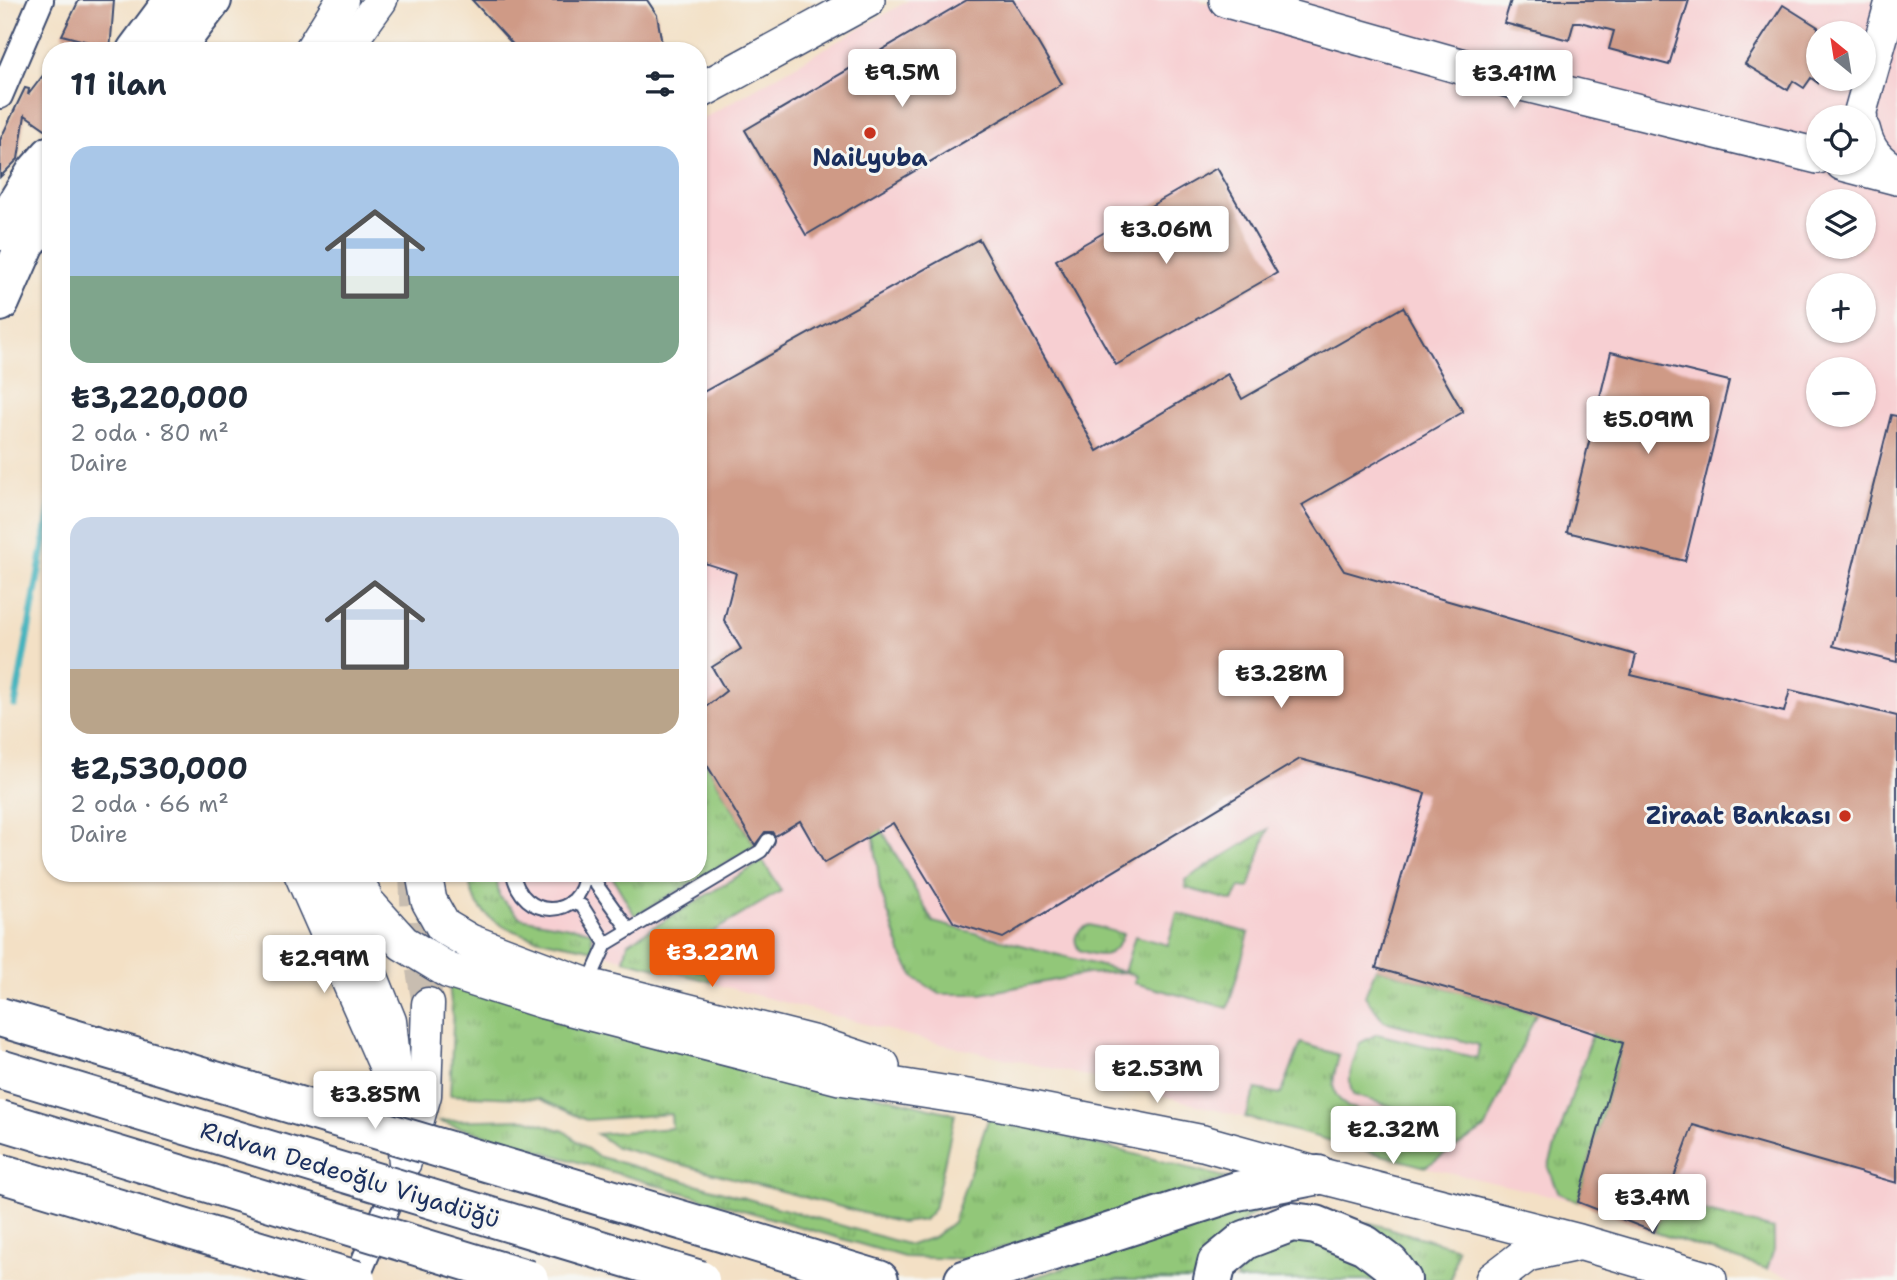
<!DOCTYPE html>
<html lang="tr">
<meta charset="utf-8">
<style>
:root{--surface:#fff;--page:#f6f6f7;--text:#1f2937;--muted:#747a83;--accent:#ea580c}
body{margin:0;font-family:"Shantell Sans",sans-serif;background:var(--page);color:var(--text);height:100vh;display:flex;flex-direction:column;font-size:26px;white-space:nowrap}
*{box-sizing:border-box;margin:0}
p{font-size:23px;color:var(--muted)}
.icon{flex:none;width:38px;height:38px;fill:none;stroke:currentColor;stroke-width:2;stroke-linecap:round;stroke-linejoin:round}
.map{position:relative;flex:1;overflow:hidden}
.panel{position:absolute;left:42px;top:42px;width:665px;height:840px;display:flex;flex-direction:column;background:var(--surface);border-radius:28px;box-shadow:0 2px 5px #0004}
.panel>*{flex:none}
.needle{width:46px;rotate:330deg}
.tools{position:absolute;left:1806px;top:21px;display:grid;gap:14px}
.tools a{display:grid;place-items:center;width:70px;height:70px;border-radius:50%;background:var(--surface);box-shadow:0 2px 5px #0004;font-size:35px}
.price{position:absolute;translate:-50% -60px;padding:0 16px;border-radius:7px;background:#fff;color:#222;font-size:23px;line-height:46px;filter:drop-shadow(0 2px 4px #0008)}
.price::after{content:'';position:absolute;left:50%;top:42px;width:21px;height:16px;margin-left:-10px;background:inherit;clip-path:polygon(0 0,100% 0,50% 100%)}
.price.current{background:var(--accent);color:#fff}
ul{padding:0;list-style:none}
li{display:grid;align-content:center;gap:14px;height:371px;padding:0 28px}
li span{display:grid;place-items:center;height:217px;border-radius:21px;color:#555}
li>.icon{margin-inline-start:auto}
span .icon{width:126px;height:126px;fill:#fffc;stroke-width:1}
li b{font-size:30px}
h2{display:flex;justify-content:space-between;align-items:center;height:84px;padding:0 28px;font-size:30px}
.map>svg:first-child{display:block}
.built{fill:#f7cfd2;fill-rule:evenodd}
.grass{fill:url(#grass-tufts);stroke:#567b6c;stroke-width:2}
.lines{fill:none;stroke-linecap:round;stroke-linejoin:round}
.stream{stroke:#44b3bd;stroke-width:7}
.building{fill:#cf9a86}
.tertiary-tunnel{stroke:#c8bdb0;stroke-width:32;stroke-dasharray:32 16;stroke-linecap:butt}
.service-casing{stroke:#3b4a6d;stroke-width:16}
.minor-casing{stroke:#3b4a6d;stroke-width:28}
.tertiary-casing{stroke:#3b4a6d;stroke-width:35}
.secondary-casing{stroke:#3b4a6d;stroke-width:38}
.primary-casing{stroke:#3b4a6d;stroke-width:42}
.trunk-casing{stroke:#3b4a6d;stroke-width:42}
.service{stroke:#fff;stroke-width:12}
.minor{stroke:#fff;stroke-width:24}
.tertiary{stroke:#fff;stroke-width:32}
.secondary{stroke:#fff;stroke-width:35}
.primary{stroke:#fff;stroke-width:38}
.trunk{stroke:#fff;stroke-width:38}
.trunk-bridge-casing{stroke:#3b4a6d;stroke-width:42;stroke-linecap:butt}
.trunk-bridge{stroke:#fff;stroke-width:38}
.poi-dot{fill:#c8321e;stroke:#f6f6f2;stroke-width:2.5}
.labels{text-anchor:middle;dominant-baseline:central;stroke-width:6;stroke-linejoin:round;paint-order:stroke}
.poi-label{font-size:24px;font-weight:bold;fill:#1b2f5e;stroke:#f6f6f2}
.street-label{font-size:24px;fill:#1b2f5e;stroke:#f6f6f2}
</style>
<div class="map">
<svg width="1897" height="1280" viewBox="0 0 1897 1280">
<defs>
<pattern id="grass-tufts" width="24" height="20" patternUnits="userSpaceOnUse" patternTransform="scale(1.75)"><rect width="24" height="20" fill="#92c779"/><path d="M3 7l-1-3M5 7V3M7 7l1-3M15 17l-1-3M17 17v-4M19 17l1-3" fill="none" stroke="#76a266"/></pattern>
</defs>
<rect width="100%" height="100%" fill="#f6f6f2"/>
<filter id="ink" filterUnits="userSpaceOnUse"><feTurbulence type="fractalNoise" baseFrequency=".0143" numOctaves="2"/><feDisplacementMap in="SourceGraphic" scale="14" xChannelSelector="R" yChannelSelector="G"/><feConvolveMatrix kernelMatrix="1 2 1 2 8 2 1 2 1" color-interpolation-filters="sRGB"/></filter>
<filter id="wash" filterUnits="userSpaceOnUse"><feTurbulence type="fractalNoise" baseFrequency=".00686" numOctaves="4" result="noise"/><feDisplacementMap in="SourceGraphic" scale="28" xChannelSelector="R" yChannelSelector="G"/><feGaussianBlur stdDeviation="1.57" result="paint"/><feColorMatrix in="noise" values="0 0 0 0 0 0 0 0 0 0 0 0 0 0 0 0 0 1.4 0 .05"/><feComposite in="paint" operator="in"/></filter>
<g filter="url(#wash)">
<rect width="100%" height="100%" fill="#f3e0c5"/>
<path class="built" d="M 909,0 L 1198,0 L 1221,6 L 1224,0 L 1897,0 L 1897,1280 L 1799,1280 L 1654,1232 L 1578,1202 L 1425,1167 L 1113,1082 L 937,1043 L 624,960 L 593,950 L 505,929 L 486,916 L 474,900 L 469,873 L 698,873 L 698,128 L 704,118 ZM 1818,33 L 1864,33 L 1864,79 L 1818,79 ZM 1818,117 L 1864,117 L 1864,163 L 1818,163 ZM 1818,201 L 1864,201 L 1864,247 L 1818,247 ZM 1818,285 L 1864,285 L 1864,331 L 1818,331 ZM 1818,369 L 1864,369 L 1864,415 L 1818,415 Z"/>
<g class="grass">
<polygon points="698,750 755,846 635,916 610,873 698,873"/>
<polygon points="881,828 933,922 1124,972 1135,936 1168,945 1177,913 1249,933 1228,1008 1134,983 1136,976 1125,972 1087,974 981,994 940,994 915,978 903,958 880,889 873,829"/>
<polygon points="1268,829 1249,888 1240,887 1233,901 1186,888 1185,880"/>
<polygon points="763,861 781,891 691,945 713,982 624,960 628,943"/>
<path d="M 469,873 L 496,873 L 499,896 L 521,918 L 591,931 L 593,950 C 547,939 469,936 469,873 Z"/>
<path d="M 1090,925 L 1123,934 C 1114,959 1102,958 1079,950 C 1071,937 1077,930 1090,925 Z"/>
<path d="M 1376,968 L 1536,1014 L 1486,1128 L 1425,1167 L 1245,1117 L 1256,1089 L 1281,1094 L 1301,1043 L 1339,1055 C 1334,1077 1326,1092 1348,1107 L 1446,1137 L 1450,1124 L 1353,1095 C 1345,1077 1354,1061 1360,1043 L 1377,1034 L 1477,1058 L 1479,1045 L 1384,1021 L 1365,996 Z"/>
<polygon points="449,983 764,1068 955,1114 934,1209 924,1220 901,1223 616,1147 597,1134 672,1128 671,1114 586,1120 540,1099 450,1095 453,1024"/>
<polygon points="1593,1032 1623,1043 1578,1202 1559,1193 1548,1168"/>
<polygon points="989,1117 1228,1178 966,1259 904,1257 437,1121 526,1119 564,1131 597,1156 910,1245 934,1237 953,1222"/>
<polygon points="1665,1201 1774,1229 1774,1250 1767,1269 1654,1232"/>
<path d="M 1266,1206 C 1236,1226 1206,1244 1194,1280 L 1025,1280 Z"/>
<polygon points="1367,1222 1457,1248 1451,1280 1425,1280 1397,1246"/>
<polygon points="1304,1241 1348,1254 1379,1280 1236,1280 1239,1273 1269,1248"/>
</g>
<g class="lines">
<polyline class="stream" points="15,705 51,504"/>
</g>
<g id="blocks">
<g class="building">
<polygon points="79,0 114,0 110,51 86,47 88,42 62,35"/>
<polygon points="472,0 647,0 657,15 662,44 657,51 519,51"/>
<polygon points="967,0 1013,0 1062,84 806,235 745,130"/>
<polygon points="1511,0 1689,0 1669,65 1609,49 1614,31 1580,22 1574,22 1569,40 1504,23"/>
<polygon points="1783,5 1818,27 1818,83 1811,78 1804,88 1793,81 1788,90 1745,64"/>
<polygon points="51,65 51,133 25,115 18,159 0,177 0,140 25,88 29,89 28,95"/>
<polygon points="1217,168 1277,273 1116,365 1056,260"/>
<polygon points="979,239 1097,451 1228,374 1242,399 1403,307 1463,412 1302,505 1344,571 1636,655 1631,675 1784,712 1790,690 1897,716 1897,1183 1693,1125 1654,1232 1578,1202 1623,1043 1536,1014 1376,968 1425,793 1300,759 1003,938 954,923 893,823 824,863 800,821 775,836 772,832 765,832 755,845 698,750 698,713 726,691 712,667 741,649 724,620 736,573 698,561 698,395"/>
<polygon points="1611,352 1729,381 1685,561 1567,532"/>
<polygon points="1891,415 1897,416 1897,662 1833,646"/>
</g>
</g>
</g>
<g filter="url(#ink)">
<use href="#blocks" fill-opacity="0" stroke="#3b4a6d" stroke-width="2"/>
<g class="lines">
<polyline class="tertiary-tunnel" points="415,873 418,947 428,1004"/>
<defs>
<g id="service">
<path d="M 513,873 C 521,921 582,921 585,873"/>
<polyline points="588,873 629,930"/>
<polyline points="571,902 582,906 606,944"/>
<polyline points="588,984 606,944 761,851 768,840"/>
</g>
<g id="minor">
<polyline points="0,96 41,0"/>
<polyline points="356,1280 400,1176"/>
</g>
<g id="tertiary">
<polyline points="310,51 342,0"/>
<polyline points="344,51 381,0"/>
<polyline points="1861,117 1860,113 1892,0"/>
<path d="M 1864,130 C 1869,151 1879,161 1897,172"/>
<polyline points="300,873 387,1070"/>
<polyline points="330,873 390,1021 405,1162"/>
<polyline points="410,1147 425,1095 428,1004"/>
</g>
<g id="secondary">
<polyline points="1227,0 1506,79 1818,156"/>
<polyline points="698,92 867,0"/>
<polyline points="1843,163 1897,177"/>
<polyline points="354,873 366,902 403,943 449,971 544,1001 840,1077 981,1099 1203,1143 1318,1175 1579,1242 1709,1280"/>
<polyline points="427,873 425,880 429,901 443,926 470,942 587,986 816,1044 882,1066"/>
<polyline points="1493,1280 1527,1254 1573,1244"/>
</g>
<g id="primary">
<polyline points="136,51 174,0"/>
<polyline points="173,51 212,0"/>
<polyline points="0,231 36,172 51,155"/>
<polyline points="0,302 26,243 51,211"/>
</g>
<g id="trunk">
<polyline points="728,1234 879,1280"/>
<polyline points="964,1280 1237,1191 1318,1175"/>
<polyline points="1213,1280 1217,1263 1245,1240 1292,1222 1316,1225 1365,1245 1390,1264 1402,1280"/>
</g>
</defs>
<use href="#service" class="service-casing"/>
<use href="#minor" class="minor-casing"/>
<use href="#tertiary" class="tertiary-casing"/>
<use href="#secondary" class="secondary-casing"/>
<use href="#primary" class="primary-casing"/>
<use href="#trunk" class="trunk-casing"/>
<use href="#service" class="service"/>
<use href="#minor" class="minor"/>
<use href="#tertiary" class="tertiary"/>
<use href="#secondary" class="secondary"/>
<use href="#primary" class="primary"/>
<use href="#trunk" class="trunk"/>
<defs>
<g id="trunk-bridge">
<polyline points="0,1017 728,1234"/>
<polyline points="0,1069 700,1280"/>
<polyline points="0,1120 529,1280"/>
<polyline points="0,1173 356,1280"/>
</g>
</defs>
<use href="#trunk-bridge" class="trunk-bridge-casing"/>
<use href="#trunk-bridge" class="trunk-bridge"/>
</g>
</g>
<g class="poi-dot">
<circle cx="870" cy="133" r="7"/>
<circle cx="1845" cy="816" r="7"/>
</g>
<g class="labels">
<g class="poi-label">
<text x="870" y="158">NaiLyuba</text>
<text x="1831" y="816" text-anchor="end">Ziraat Bankası</text>
</g>
<g class="street-label">
<text transform="translate(350 1175) rotate(17)">Rıdvan Dedeoğlu Viyadüğü</text>
</g>
</g>
</svg>
<div class="tools">
<a><svg class="needle" viewBox="-14 -14 28 28"><path d="M0-13l5 13h-10z" fill="#e53935"/><path d="M0 13l5-13h-10z" fill="#747a83"/></svg></a>
<a><svg class="icon" aria-label="locate" viewBox="0 0 24 24"><circle cx="12" cy="12" r="6"/><path d="M12 2v4M12 18v4M2 12h4M18 12h4"/></svg></a>
<a><svg class="icon" aria-label="layers" viewBox="0 0 24 24"><path d="M12 4l9 5-9 5-9-5zM3 14l9 5 9-5"/></svg></a>
<a>+</a>
<a>−</a>
</div>
<b class="price" style="left:902px;top:109px">₺9.5M</b>
<b class="price" style="left:1514px;top:110px">₺3.41M</b>
<b class="price" style="left:1166px;top:266px">₺3.06M</b>
<b class="price" style="left:1648px;top:456px">₺5.09M</b>
<b class="price" style="left:1281px;top:710px">₺3.28M</b>
<b class="price current" style="left:712px;top:989px">₺3.22M</b>
<b class="price" style="left:324px;top:995px">₺2.99M</b>
<b class="price" style="left:1157px;top:1105px">₺2.53M</b>
<b class="price" style="left:375px;top:1131px">₺3.85M</b>
<b class="price" style="left:1393px;top:1166px">₺2.32M</b>
<b class="price" style="left:1652px;top:1234px">₺3.4M</b>
<section class="panel">
<h2>11 ilan<svg class="icon" aria-label="filters" viewBox="0 0 24 24"><path d="M4 7h16M4 17h16"/><circle cx="9" cy="7" r="2"/><circle cx="15" cy="17" r="2"/></svg></h2>
<ul>
<li><span style="background:linear-gradient(#a9c7e8 60%,#7fa58c 0)"><svg class="icon" aria-label="home" viewBox="0 0 24 24"><path d="M3 11l9-7 9 7M6 9v11h12V9"/></svg></span><div><b>₺3,220,000</b><p>2 oda · 80 m²</p><p>Daire</p></div></li>
<li><span style="background:linear-gradient(#c9d6e8 70%,#b9a48a 0)"><svg class="icon" aria-label="home" viewBox="0 0 24 24"><path d="M3 11l9-7 9 7M6 9v11h12V9"/></svg></span><div><b>₺2,530,000</b><p>2 oda · 66 m²</p><p>Daire</p></div></li>
</ul>
</section>
</div>
